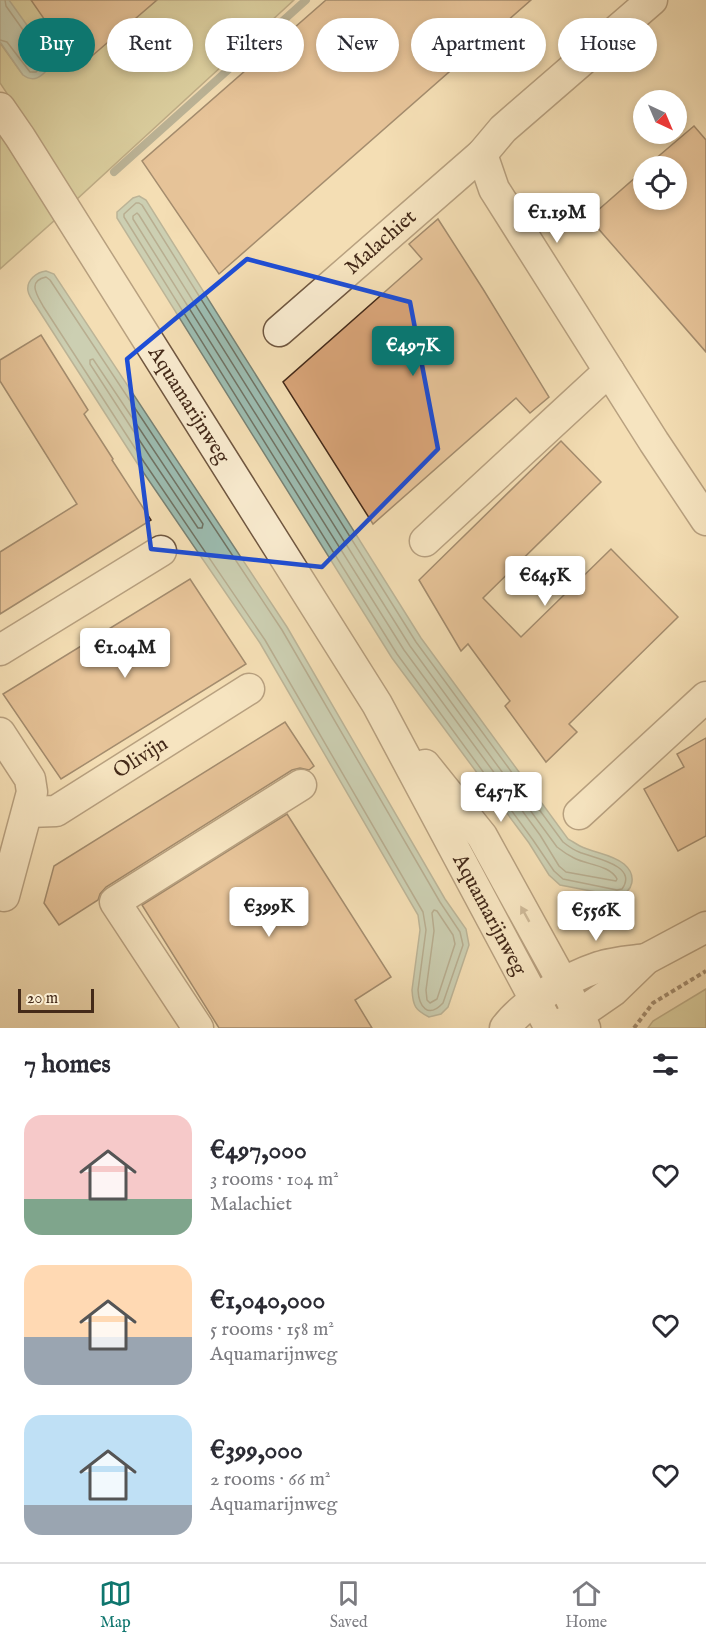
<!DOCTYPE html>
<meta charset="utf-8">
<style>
:root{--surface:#fff;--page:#f7f7f7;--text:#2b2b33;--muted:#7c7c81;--line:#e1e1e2;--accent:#0f766e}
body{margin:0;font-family:"IM FELL English",serif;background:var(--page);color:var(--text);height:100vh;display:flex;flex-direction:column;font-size:22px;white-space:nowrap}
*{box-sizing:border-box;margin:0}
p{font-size:20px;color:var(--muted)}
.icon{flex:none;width:33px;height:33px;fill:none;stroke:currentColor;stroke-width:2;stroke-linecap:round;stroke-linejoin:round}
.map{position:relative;height:1028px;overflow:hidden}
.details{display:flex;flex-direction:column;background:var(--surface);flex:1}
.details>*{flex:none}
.banner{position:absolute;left:18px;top:18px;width:670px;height:54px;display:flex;gap:12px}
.needle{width:39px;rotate:136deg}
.buttons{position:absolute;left:633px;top:90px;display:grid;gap:12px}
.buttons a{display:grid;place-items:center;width:54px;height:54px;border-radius:50%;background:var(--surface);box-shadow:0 3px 9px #0003;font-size:30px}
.scale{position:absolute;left:18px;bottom:15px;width:76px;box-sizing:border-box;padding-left:6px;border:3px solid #442a19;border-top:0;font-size:16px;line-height:21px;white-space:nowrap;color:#442a19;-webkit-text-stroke:4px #f8eace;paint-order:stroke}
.price{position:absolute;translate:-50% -51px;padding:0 14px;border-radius:6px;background:#fff;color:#222;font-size:20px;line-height:39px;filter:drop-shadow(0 2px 3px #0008)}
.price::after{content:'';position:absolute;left:50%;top:36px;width:18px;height:14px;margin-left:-9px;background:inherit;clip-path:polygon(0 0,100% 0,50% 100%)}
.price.on{background:var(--accent);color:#fff}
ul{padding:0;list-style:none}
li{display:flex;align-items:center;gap:18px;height:150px;padding:0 24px}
li span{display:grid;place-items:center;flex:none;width:168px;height:120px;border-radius:18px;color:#555}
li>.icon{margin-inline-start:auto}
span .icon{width:72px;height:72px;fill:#fffc;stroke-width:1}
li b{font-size:26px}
h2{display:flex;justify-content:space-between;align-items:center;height:72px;padding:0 24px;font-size:26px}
.pill{padding:0 21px;border-radius:27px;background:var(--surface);box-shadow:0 3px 9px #0003;font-size:21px;line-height:54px}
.pill.on{background:var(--accent);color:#fff}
.tab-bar{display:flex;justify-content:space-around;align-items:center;height:84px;border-top:2px solid var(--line);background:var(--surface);font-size:16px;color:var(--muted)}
.tab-bar a{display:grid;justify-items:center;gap:3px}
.tab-bar .on{color:var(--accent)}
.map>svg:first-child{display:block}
.green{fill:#c0c08a;stroke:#827552;stroke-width:1.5}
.water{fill:#9cbcb0;stroke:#798274;stroke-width:1.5}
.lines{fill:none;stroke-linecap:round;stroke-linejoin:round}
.shore{stroke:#707364;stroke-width:1.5}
.stream{stroke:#798274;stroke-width:8}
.building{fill:#d8a478;stroke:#442a19;stroke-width:1.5}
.minor-casing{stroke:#705740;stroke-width:33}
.path{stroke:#442a19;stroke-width:4;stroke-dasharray:4.5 3;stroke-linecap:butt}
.minor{stroke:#f8eace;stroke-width:30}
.oneway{fill:#9e8a74}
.marked{fill:none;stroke:#1d4ed8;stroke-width:4.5;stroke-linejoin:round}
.labels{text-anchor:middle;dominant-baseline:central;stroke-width:5;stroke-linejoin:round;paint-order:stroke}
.street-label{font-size:21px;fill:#442a19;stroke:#f8eace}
</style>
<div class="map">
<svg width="706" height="1028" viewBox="0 0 706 1028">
<rect width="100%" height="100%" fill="#f4deb4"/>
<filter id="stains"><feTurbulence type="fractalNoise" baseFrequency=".00333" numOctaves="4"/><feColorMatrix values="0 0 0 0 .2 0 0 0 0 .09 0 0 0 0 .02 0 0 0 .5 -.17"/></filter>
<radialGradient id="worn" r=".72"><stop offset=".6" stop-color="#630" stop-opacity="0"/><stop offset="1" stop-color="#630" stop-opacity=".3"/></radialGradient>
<g class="green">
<polygon points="9,0 294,0 77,199 0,83 0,43 23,75"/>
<polygon points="0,135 56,219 0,269"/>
<polygon points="706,989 706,1028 648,1028 653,1021"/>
</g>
<g class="water">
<path d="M 0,0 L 9,0 L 49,56 L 49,68 C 41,77 34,83 23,75 L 0,42 Z"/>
<path d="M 139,196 L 146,200 L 421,638 L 568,839 C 572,841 576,844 580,846 C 594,853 612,854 624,864 C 637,875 634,893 617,896 L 560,885 L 549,875 L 529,843 L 392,658 L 117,218 L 117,212 L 133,198 Z"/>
<path d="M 46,271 L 54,274 L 287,627 L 445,899 L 466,929 L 469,945 L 448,1007 L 441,1014 L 429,1017 C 415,1010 413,1006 412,990 L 420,930 L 418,915 L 260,643 L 139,466 L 38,309 C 35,304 29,297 28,291 C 26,280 37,272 46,271 Z"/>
</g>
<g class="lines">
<g class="shore">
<polyline points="0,40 7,42 30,72 36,72 42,66 43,58 6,6 5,0"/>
<path d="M 136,203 L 139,203 L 142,205 L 416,642 L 563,842 C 568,846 574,850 579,852 C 593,858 639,865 622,889 L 617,890 L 563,879 L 554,871 L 533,840 L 397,654 L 124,217 L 124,214 Z"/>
<path d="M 137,213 L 139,215 L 410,646 L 557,847 C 562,851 568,855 574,858 C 587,865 610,865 617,879 L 616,881 L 566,872 L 559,866 L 540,835 L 404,650 L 133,219 L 133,216 Z"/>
<path d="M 46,277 L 50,280 L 282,630 L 440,902 L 460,932 L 463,945 L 443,1003 C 428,1019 419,1007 418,990 L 426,930 L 423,912 L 265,640 L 144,462 L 43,306 C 37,295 27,281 46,277 Z"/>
<polygon points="93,359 203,524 202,528 198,528 151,458 90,364 90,360"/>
<polygon points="434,910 437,911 453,935 455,944 437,999 430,1003 427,1000 426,990 434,931 432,913"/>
</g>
<polyline class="stream" points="114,172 306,0"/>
</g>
<g class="building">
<polygon points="31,0 157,0 78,68"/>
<polygon points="326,0 531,0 219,274 142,161"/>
<polygon points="694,126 706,140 706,352 589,218 644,170 644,200 676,200 676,166 647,166"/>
<polygon points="438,219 483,289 549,397 530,413 516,398 373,524 283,382 422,259 409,244"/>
<polygon points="41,335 88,410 84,414 113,459 112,460 151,520 0,614 0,552 77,504 0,381 0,360"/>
<polygon points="561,441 601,482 483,598 521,637 611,549 678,617 569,724 577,732 546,762 505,706 510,701 468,644 461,651 419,580"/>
<polygon points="190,579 246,664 61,779 3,694"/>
<polygon points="285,722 314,766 309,770 300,768 292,770 106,887 100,894 98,900 59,925 44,903 54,866"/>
<polygon points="706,738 706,836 678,851 644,789 684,767 677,754"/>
<polygon points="287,814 391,977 355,1000 372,1028 219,1028 142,905"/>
</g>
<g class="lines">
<defs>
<g id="minor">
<polyline points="652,0 503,129 482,154 494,189 654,442 706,520"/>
<path id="s1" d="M 0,108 L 20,137 L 377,704 L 550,1028"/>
<path id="s2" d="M 279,331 L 482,154"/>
<polyline points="425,541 609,371"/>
<polyline points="0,650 161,551"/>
<polyline points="0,733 30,779 32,792 4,896"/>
<polyline points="425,765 482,836 563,983 585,1028"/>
<path id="s3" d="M 28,812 L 56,811 L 249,689"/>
<polyline points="579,814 706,697"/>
<polyline points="561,1024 578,1015 613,991 646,959 706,927"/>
<polyline points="198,1028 115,902 301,785"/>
<path d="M 505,1028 C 524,1002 569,977 599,967 C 613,962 631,961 646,959"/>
</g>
</defs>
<use href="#minor" class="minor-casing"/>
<polyline class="path" points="634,1028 653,1003 706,971"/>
<use href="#minor" class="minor"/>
</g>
<defs><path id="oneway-solid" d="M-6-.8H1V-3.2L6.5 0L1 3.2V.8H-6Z" transform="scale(1.5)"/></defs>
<use class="oneway" href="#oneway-solid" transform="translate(525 914) rotate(-119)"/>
<path d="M0 0H706V1028H0ZM 247,259 L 410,302 L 438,449 L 322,567 L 151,549 L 127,359 Z" fill="#f4deb4" fill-opacity=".55" fill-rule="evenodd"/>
<path class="marked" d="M 247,259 L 410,302 L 438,449 L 322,567 L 151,549 L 127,359 Z"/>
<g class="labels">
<g class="street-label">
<text stroke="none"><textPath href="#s2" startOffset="135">Malachiet</textPath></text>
<text stroke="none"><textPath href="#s1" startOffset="352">Aquamarijnweg</textPath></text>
<text stroke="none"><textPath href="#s3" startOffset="128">Olivijn</textPath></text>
<text stroke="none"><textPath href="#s1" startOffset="944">Aquamarijnweg</textPath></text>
</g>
</g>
<rect width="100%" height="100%" filter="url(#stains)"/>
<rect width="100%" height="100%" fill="url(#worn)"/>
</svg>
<div class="buttons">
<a><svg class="needle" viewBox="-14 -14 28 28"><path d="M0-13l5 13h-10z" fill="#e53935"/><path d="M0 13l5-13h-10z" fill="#7c7c81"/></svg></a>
<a><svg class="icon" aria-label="locate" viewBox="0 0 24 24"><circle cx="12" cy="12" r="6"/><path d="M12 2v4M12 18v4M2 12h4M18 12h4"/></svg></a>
</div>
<div class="scale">20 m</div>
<b class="price" style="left:557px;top:244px">€1.19M</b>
<b class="price on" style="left:413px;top:377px">€497K</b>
<b class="price" style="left:545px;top:607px">€645K</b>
<b class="price" style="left:125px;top:679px">€1.04M</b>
<b class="price" style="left:501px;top:823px">€457K</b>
<b class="price" style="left:269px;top:938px">€399K</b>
<b class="price" style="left:596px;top:942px">€556K</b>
<div class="banner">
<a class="pill on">Buy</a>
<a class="pill">Rent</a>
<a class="pill">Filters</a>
<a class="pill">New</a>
<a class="pill">Apartment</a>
<a class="pill">House</a>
</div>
</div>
<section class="details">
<h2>7 homes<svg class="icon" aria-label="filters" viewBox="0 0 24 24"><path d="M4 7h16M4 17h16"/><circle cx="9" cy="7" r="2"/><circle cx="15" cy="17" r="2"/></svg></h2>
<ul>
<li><span style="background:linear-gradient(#f6c9c9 70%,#7fa58c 0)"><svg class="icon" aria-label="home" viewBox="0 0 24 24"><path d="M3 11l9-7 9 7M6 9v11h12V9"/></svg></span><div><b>€497,000</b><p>3 rooms · 104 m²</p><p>Malachiet</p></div><svg class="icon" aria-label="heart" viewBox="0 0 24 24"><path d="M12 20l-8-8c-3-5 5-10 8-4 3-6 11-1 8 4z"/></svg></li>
<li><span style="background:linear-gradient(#ffd9b3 60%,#9aa5b1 0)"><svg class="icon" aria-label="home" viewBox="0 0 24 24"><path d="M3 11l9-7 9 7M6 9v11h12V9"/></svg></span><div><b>€1,040,000</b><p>5 rooms · 158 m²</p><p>Aquamarijnweg</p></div><svg class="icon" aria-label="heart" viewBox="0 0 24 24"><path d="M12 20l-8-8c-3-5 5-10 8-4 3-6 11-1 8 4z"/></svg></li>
<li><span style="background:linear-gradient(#bfe0f5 75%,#9aa5b1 0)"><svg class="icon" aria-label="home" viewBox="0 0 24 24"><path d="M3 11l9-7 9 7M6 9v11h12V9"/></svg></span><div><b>€399,000</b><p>2 rooms · 66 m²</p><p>Aquamarijnweg</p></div><svg class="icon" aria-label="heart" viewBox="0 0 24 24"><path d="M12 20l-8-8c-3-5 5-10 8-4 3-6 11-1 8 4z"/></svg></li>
</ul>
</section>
<nav class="tab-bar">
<a class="on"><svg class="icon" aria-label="map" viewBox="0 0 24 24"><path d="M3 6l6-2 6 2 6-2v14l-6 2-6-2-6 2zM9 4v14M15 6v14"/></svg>Map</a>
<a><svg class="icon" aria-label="saved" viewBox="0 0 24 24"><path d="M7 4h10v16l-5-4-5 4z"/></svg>Saved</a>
<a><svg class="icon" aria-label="home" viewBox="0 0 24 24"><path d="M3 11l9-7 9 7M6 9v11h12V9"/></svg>Home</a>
</nav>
